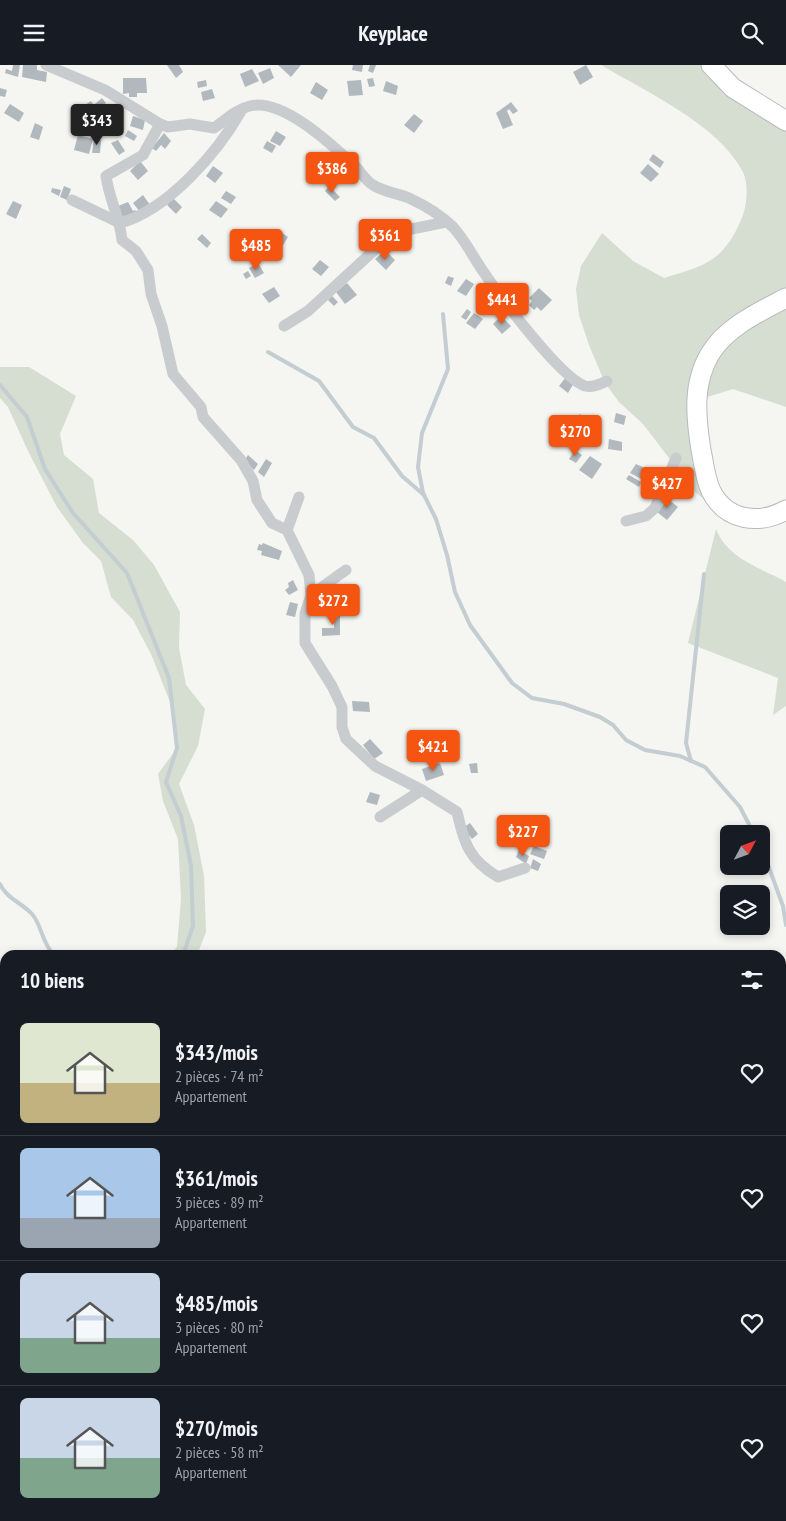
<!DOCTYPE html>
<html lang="fr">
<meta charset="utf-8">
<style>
:root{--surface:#171b24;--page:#20242c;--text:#f1f3f6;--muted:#9ea1a6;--line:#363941;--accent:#f55411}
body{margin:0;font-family:"PT Sans Narrow",sans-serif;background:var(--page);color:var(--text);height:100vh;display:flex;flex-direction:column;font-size:19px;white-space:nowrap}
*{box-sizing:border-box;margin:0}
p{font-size:16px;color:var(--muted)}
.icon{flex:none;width:28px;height:28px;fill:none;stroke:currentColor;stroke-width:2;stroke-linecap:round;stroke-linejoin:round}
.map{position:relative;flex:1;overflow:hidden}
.details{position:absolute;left:0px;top:885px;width:786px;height:571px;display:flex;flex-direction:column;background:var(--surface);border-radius:15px 15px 0 0;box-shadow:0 2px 8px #0003}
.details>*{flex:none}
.needle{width:32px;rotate:49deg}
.fabs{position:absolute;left:720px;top:760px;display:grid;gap:10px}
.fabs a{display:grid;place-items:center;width:50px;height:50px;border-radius:8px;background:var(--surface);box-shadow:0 2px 8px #0003;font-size:25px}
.price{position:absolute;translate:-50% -42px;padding:0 11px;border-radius:5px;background:var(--accent);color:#fff;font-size:16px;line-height:32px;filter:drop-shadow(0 1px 2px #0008)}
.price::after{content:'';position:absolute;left:50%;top:30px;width:15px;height:11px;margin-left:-8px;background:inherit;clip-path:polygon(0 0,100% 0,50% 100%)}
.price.active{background:#222;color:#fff}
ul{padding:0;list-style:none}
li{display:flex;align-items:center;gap:15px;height:125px;padding:0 20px}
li+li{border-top:1px solid var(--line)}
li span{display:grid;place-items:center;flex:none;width:140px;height:100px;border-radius:8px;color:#555}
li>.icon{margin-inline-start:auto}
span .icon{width:60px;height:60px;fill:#fffc;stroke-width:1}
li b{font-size:21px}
h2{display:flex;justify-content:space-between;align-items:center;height:60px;padding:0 20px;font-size:21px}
header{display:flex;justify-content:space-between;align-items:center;height:65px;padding:0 20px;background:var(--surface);font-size:22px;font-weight:700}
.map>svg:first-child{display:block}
.green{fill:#d5ded1}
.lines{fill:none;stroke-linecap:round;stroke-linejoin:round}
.stream{stroke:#c3cdd2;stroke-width:4}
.building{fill:#b1b9be}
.trunk-casing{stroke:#b8bbbe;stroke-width:21}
.minor{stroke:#c9cccf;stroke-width:11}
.trunk{stroke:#fff;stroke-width:19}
</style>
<header><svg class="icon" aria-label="menu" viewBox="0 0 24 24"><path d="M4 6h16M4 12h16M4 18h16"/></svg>Keyplace<svg class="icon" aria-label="search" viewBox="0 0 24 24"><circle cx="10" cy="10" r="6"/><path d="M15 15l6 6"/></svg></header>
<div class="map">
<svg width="786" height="1456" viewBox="0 0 786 1456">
<rect width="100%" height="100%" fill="#f5f5f1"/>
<g class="green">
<path d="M 601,0 L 719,0 L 738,16 L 786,48 L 786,342 L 733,324 L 691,337 L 707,436 L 696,428 L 643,359 L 619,337 L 605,318 L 589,280 L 579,250 L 576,224 L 581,201 L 602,168 L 633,196 L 664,213 C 704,201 723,197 741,155 C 747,142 749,120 743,107 C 718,59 646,27 601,0 Z"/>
<polygon points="0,302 29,302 76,331 60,369 64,390 93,414 99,448 133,475 154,500 180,547 179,583 186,620 205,644 198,681 179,719 194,760 204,811 206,867 197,890 170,890 177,882 181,834 178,774 163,736 158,709 177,683 172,642 151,589 133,555 111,532 101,496 83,478 57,442 28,386 8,342 0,333"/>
<path d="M 716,464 C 728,494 759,502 786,517 L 786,641 L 773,650 L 778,613 L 688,578 Z"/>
<polygon points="0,1025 5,1028 5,1048 0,1044"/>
<polygon points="781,1179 786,1183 786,1210 781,1203"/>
<path d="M 786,1246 L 786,1302 C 777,1289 778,1259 786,1246 Z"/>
<polygon points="328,1451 350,1451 354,1456 332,1456"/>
</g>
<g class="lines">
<g class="stream">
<polyline points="443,249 448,304 422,368 418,402 423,428 436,454 447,490 455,527 470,560 512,618 532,633 564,639 600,652 613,660 626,675 645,685 680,691 705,702 740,742 754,769"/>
<polyline points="268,287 319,316 353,362 374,373 402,411 424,430"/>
<polyline points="0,320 27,352 45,404 73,448 127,508 169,613 177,683 166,717 181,751 191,801 193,861 183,890"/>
<polyline points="691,696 686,678 704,509"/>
<polyline points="761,781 783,841 786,860"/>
<path d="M 0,819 C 6,833 22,838 32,849 C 42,860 41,877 54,890"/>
<polyline points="0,1035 5,1039"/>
<polyline points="781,1164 786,1156"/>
<polyline points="781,1166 786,1178"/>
<polyline points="781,1191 786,1195"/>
<polyline points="781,1254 786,1246"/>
<polyline points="781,1295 786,1302"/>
<polyline points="340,1451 343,1456"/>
</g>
</g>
<g class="building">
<polygon points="13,0 20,0 18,12 5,8 6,4 12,6"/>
<polygon points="23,0 37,0 37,5 47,7 46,17 22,12"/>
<polygon points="167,0 179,0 183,7 176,13"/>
<polygon points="278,0 301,0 291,12"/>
<polygon points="353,0 363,0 362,7 352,5"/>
<polygon points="370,0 376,0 373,8 368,6"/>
<polygon points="586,0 593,12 580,20 573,7"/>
<polygon points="270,3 274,13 263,19 258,8"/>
<polygon points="252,4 259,16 245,22 240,9"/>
<polygon points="123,13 146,13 147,28 137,28 137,32 129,32 129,28 123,29"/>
<polygon points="373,13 375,21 369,22 367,14"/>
<polygon points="206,15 207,21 198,23 197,17"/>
<polygon points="361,15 363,30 349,31 347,16"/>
<polygon points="386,16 398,21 396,30 383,26"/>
<polygon points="316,17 328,25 322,35 310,28"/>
<polygon points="0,23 7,25 5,32 0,31"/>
<polygon points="212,24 215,33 203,36 201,27"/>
<polygon points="102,33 106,38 99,44 95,39"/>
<polygon points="91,36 99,49 90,55 82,42"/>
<polygon points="511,37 518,46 513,49 509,44 507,46 513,60 503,64 496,48"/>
<polygon points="10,39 24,48 19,57 4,48"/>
<polygon points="414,49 423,56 414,68 404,60"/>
<polygon points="133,51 145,55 143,65 130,61"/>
<polygon points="35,58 43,62 39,75 30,72"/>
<polygon points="128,65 137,71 134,76 125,71"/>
<polygon points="276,66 286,72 280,81 270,76"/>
<polygon points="164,68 171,76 165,84 161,80 156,86 152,83"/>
<polygon points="78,70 93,74 89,89 74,85"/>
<polygon points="94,74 101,75 100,88 92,88"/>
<polygon points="118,75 125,86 119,90 111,78"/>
<polygon points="267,76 276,81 272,88 263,83"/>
<polygon points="653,89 664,97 660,103 649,95"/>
<polygon points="140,96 148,106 138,115 130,106"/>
<polygon points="648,99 659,109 651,117 640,108"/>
<polygon points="213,101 223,108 215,118 206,111"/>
<polygon points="64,121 71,124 67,135 60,132"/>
<polygon points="329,121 340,132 335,136 325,126"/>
<polygon points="52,123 61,125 59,131 51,127"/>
<polygon points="226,126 236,132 231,139 221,133"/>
<polygon points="143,130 150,140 140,147 133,138"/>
<polygon points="173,133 182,142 176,149 167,140"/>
<polygon points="13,136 22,140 16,154 6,149"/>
<polygon points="216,136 228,144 221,153 209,145"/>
<polygon points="128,137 133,146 135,145 138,148 122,153 118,141"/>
<polygon points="279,166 288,172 283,180 273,173"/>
<polygon points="202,169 211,178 207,183 197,174"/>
<polygon points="382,188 386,192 389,189 395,195 386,205 375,194"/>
<polygon points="320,195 329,202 321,211 312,204"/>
<polygon points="258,198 264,208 255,213 249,203"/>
<polygon points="248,206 251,211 246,214 243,209"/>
<polygon points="448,211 454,213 451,221 445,218"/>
<polygon points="466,214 474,219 466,231 457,226"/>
<polygon points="347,218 357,230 345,239 336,227"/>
<polygon points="274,222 280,231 269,238 262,229"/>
<polygon points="539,223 552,235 541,246 537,242 534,245 529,240 532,236 529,233"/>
<polygon points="332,231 338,237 334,241 328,235"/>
<polygon points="467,244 471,247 466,255 461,252"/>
<polygon points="474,248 483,254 475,264 466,258"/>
<polygon points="501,251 511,261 502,269 493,259"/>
<polygon points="566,312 574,318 568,328 559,321"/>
<polygon points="616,348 626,351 624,360 614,357"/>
<polygon points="580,349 589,360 584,365 574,353"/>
<polygon points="609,374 622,377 622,386 608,384"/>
<polygon points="575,385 582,390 576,398 569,394"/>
<polygon points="248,390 258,399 254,405 244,396"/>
<polygon points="590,391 602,399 592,414 579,405"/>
<polygon points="266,394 272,398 264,412 258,407"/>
<polygon points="636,399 651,406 645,416 630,408"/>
<polygon points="629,410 641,417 639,422 626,414"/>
<polygon points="668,434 678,442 667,455 657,447"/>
<polygon points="263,478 282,486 279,495 261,490 262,486 257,485 259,479 262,480"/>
<polygon points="293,515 298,525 289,530 285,525 289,522 288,518"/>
<polygon points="290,537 298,539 295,552 286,550"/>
<polygon points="334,546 340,546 340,570 322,571 322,563 334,563"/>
<polygon points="352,636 369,637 370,647 353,646"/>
<polygon points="370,674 383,688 374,694 363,680"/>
<polygon points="440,698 444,710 426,716 422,704"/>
<polygon points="477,698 478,708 471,708 469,699"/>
<polygon points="370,727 380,730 377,740 366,737"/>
<polygon points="470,758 478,769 472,774 463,763"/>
<polygon points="534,781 547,786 544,794 530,789"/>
<polygon points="519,785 529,791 526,799 516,792"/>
<polygon points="533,794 541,799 538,806 530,803"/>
</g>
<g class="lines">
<defs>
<g id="trunk">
<polyline points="711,0 733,23 786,56"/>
<path d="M 786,233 C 759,247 726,262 710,289 C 692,319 696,353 701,385 C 704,399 705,413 711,426 C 726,456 759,460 786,445"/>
</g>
</defs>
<use href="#trunk" class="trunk-casing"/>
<g class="minor">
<path d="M 46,0 L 105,25 L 160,59 L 168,62 L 190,59 L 214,63 C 225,55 237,44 250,41 C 282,32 333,81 355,101 C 361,107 366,116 373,120 C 384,127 397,128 409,133 C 424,140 441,150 453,162 C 466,176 474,194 485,209 C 501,233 561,313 585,321 C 593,323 600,319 607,316"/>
<path d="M 160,59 L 143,90 L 106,111 C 109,134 120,153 122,175 L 136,186 L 148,205 L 151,229 L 162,261 L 173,309 L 201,342 L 203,352 L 241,395 L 253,416 L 257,435 L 272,458 L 287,465"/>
<path d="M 72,135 L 120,158 C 168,145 218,87 241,46"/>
<polyline points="284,261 308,246 381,179 402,166 446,157"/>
<polyline points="299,432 287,465 309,510 311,530"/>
<polyline points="626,456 646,451 655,443 676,393"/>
<path d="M 346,505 L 311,530 L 305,549 L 305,578 L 332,621 L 342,642 L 342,662 L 346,674 L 375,701 L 422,725 L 457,747 C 464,778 469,795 498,812 L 525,803"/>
<polyline points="380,752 422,725"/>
</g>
<use href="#trunk" class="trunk"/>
</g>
</svg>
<div class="fabs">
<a><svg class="needle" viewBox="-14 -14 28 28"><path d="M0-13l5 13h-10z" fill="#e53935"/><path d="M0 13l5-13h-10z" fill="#9ea1a6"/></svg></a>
<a><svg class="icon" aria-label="layers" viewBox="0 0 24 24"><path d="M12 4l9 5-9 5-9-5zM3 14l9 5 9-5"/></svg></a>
</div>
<b class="price active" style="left:97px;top:81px">$343</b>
<b class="price" style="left:332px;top:129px">$386</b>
<b class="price" style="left:385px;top:196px">$361</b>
<b class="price" style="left:256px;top:206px">$485</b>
<b class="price" style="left:502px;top:260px">$441</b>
<b class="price" style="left:575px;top:392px">$270</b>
<b class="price" style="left:667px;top:444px">$427</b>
<b class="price" style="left:333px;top:561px">$272</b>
<b class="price" style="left:433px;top:707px">$421</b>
<b class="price" style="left:523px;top:792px">$227</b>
<section class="details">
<h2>10 biens<svg class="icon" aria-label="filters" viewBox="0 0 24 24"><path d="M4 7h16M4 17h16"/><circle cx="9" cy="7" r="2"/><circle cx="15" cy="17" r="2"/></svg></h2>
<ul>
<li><span style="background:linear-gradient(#dfe7d0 60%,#c2b280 0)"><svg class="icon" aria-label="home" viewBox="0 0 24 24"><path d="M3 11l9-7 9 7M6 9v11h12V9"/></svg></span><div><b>$343/mois</b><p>2 pièces · 74 m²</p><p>Appartement</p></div><svg class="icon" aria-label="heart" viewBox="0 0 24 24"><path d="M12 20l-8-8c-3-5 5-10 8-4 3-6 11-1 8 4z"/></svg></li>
<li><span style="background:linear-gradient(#a9c7e8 70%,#9aa5b1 0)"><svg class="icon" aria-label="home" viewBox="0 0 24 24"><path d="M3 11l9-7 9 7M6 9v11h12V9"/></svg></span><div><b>$361/mois</b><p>3 pièces · 89 m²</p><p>Appartement</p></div><svg class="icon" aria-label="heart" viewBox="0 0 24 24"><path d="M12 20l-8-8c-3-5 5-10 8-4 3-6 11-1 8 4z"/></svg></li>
<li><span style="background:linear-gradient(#c9d6e8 65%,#7fa58c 0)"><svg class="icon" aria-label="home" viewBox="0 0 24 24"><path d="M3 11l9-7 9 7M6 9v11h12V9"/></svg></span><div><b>$485/mois</b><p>3 pièces · 80 m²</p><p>Appartement</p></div><svg class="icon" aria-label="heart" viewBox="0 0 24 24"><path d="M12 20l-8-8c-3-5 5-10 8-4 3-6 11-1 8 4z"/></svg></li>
<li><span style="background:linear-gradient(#c9d6e8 60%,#7fa58c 0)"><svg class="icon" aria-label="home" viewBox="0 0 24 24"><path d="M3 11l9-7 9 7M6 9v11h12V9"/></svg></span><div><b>$270/mois</b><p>2 pièces · 58 m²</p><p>Appartement</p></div><svg class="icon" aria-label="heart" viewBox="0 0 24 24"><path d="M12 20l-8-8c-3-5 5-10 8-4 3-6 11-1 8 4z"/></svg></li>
</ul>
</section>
</div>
